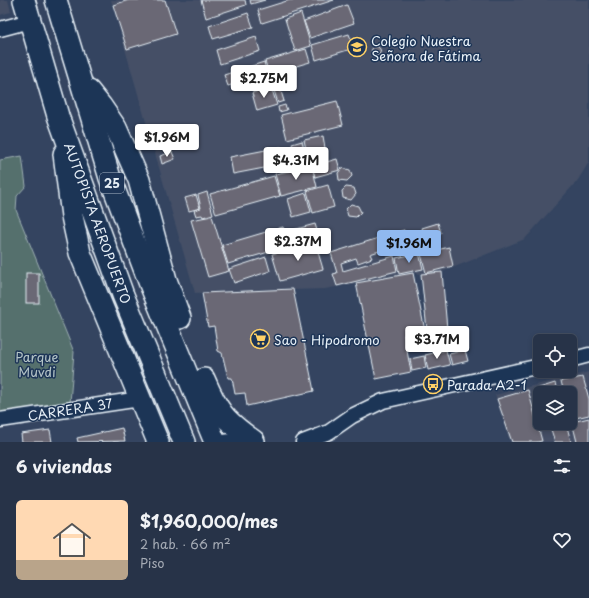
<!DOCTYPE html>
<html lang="es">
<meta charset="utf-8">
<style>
:root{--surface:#273348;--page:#333f52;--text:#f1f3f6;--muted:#a4aab4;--line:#434e60;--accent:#90b9f0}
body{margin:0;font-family:"Playpen Sans",sans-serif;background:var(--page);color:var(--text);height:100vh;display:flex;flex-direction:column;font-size:15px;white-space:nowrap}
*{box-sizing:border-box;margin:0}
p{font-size:13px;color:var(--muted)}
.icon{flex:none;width:22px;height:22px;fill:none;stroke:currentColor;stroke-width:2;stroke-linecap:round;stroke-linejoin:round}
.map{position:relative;height:442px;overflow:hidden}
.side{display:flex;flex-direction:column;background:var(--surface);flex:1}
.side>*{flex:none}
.controls{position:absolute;left:533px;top:334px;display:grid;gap:8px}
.controls a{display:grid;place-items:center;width:44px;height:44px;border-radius:6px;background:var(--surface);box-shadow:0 2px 6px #0003,0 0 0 1px var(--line);font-size:20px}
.price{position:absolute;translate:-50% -34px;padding:0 9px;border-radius:4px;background:#fff;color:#222;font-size:13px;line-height:26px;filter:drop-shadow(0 1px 2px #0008)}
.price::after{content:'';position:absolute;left:50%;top:24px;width:12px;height:9px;margin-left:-6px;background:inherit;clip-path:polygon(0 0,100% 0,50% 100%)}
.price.on{background:var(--accent);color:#111}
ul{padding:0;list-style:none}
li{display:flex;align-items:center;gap:12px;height:100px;padding:0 16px}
li span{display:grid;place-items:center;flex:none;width:112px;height:80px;border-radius:6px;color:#555}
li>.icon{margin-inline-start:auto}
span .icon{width:48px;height:48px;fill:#fffc;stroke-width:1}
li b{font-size:17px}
h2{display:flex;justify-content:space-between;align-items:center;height:48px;padding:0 16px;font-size:17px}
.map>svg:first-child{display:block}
.built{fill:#444f66;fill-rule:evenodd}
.green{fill:#546f6d;stroke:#9eb0b2}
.building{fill:#6a6874;stroke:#e8f1f8}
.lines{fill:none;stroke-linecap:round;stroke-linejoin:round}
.minor-casing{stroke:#e8f1f8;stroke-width:17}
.highway-casing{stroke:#e8f1f8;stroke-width:24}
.minor{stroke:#1d3557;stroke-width:14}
.highway{stroke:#1d3557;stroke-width:21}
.labels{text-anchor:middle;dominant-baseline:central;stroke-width:3;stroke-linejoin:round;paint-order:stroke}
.shield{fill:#1d3557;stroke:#abb9c8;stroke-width:1}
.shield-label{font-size:12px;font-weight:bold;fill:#e8f1f8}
.poi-label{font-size:13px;fill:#e8f1f8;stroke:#1d3557;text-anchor:start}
.street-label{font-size:13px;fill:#e8f1f8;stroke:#1d3557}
.park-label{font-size:13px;fill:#b4c4c7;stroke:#1d3557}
</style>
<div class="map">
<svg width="589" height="442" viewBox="0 0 589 442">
<rect width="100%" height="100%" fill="#344460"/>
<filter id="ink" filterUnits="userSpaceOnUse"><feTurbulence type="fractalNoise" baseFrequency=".025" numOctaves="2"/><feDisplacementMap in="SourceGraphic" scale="8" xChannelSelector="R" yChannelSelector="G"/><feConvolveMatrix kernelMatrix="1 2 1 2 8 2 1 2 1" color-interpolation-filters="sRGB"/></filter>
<g filter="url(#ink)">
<g class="built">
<polygon points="0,0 8,0 11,12 0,15"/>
<polygon points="111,0 589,0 589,162 578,180 525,239 442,272 421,274 413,273 325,289 195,293"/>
<path d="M 589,372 L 589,442 L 510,442 L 495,395 ZM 540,393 L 570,393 L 570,423 L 540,423 Z"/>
</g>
<polygon class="green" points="22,156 26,186 17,196 16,210 74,352 70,403 0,413 0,160"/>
<g class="building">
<polygon points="129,0 165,0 176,34 127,49 113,5"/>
<polygon points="201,0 245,0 246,5 206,18"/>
<polygon points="250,0 265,0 251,4"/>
<polygon points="290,0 334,0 262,23 258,10"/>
<polygon points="347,5 354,23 310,38 304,21"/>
<polygon points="248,13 253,27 213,39 209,26"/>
<polygon points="301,13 311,46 295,51 285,19"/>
<polygon points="349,34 354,48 316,60 312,45"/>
<polygon points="256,37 260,51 220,64 216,50"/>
<circle cx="376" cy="51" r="4.5"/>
<polygon points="306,49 310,62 269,74 265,61"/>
<polygon points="264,62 267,74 228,86 224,75"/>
<polygon points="279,85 284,101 278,103 273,87"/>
<polygon points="271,87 277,105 257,111 252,93"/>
<polygon points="337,101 343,125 287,139 281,115"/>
<polygon points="285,105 287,110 279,112 278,107"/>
<polygon points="177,133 180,143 176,145 173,135"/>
<polygon points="323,136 326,154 308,158 304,140"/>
<polygon points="302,141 306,158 297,161 292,144"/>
<polygon points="281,147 285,164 233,174 230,157"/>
<polygon points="172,152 175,159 162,164 160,156"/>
<polygon points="337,159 340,170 315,177 312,166"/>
<polygon points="312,166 317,187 281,196 275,174"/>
<polygon points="342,168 350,170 352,176 347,181 339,180 338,173"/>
<polygon points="274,176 280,196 216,214 210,194"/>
<polygon points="328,185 334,207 313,213 307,191"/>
<polygon points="346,187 354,188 356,194 351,200 343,198 342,191"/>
<polygon points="207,192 213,214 203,217 202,215 196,216 194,210 201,208 198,195"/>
<polygon points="306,193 311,212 293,217 288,199"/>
<polygon points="196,195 200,208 189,211 185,198"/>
<polygon points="351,204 358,206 361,212 356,217 348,216 346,209"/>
<polygon points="212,216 229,271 208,277 191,220"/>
<polygon points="438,223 441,233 425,238 422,228"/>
<polygon points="315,224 319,237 293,244 289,231"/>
<polygon points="283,227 289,246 228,264 222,245"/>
<polygon points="404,230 407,242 370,254 372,258 358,263 356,258 341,263 343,271 394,256 397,271 337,286 333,274 337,273 331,253"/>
<polygon points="418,235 422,250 412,253 408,238"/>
<polygon points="315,242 323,269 280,281 272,254"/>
<polygon points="449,247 453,266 426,273 421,254"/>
<polygon points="419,253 423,269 399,274 396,258"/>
<polygon points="266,257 270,271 234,283 229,269"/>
<polygon points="442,272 447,329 427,330 421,274"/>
<rect x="26" y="273" width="13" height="30"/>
<polygon points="413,273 425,331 404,335 411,372 376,379 356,283"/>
<polygon points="293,289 314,391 247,406 245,393 235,394 232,378 228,378 222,353 218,351 214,326 208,327 202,293"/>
<polygon points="446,350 450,365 428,370 425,355"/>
<polygon points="465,350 468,361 452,365 449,354"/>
<polygon points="424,356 426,368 412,371 410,359"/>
<polygon points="583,377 589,399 589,415 571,419 570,393 564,393 561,381"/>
<polygon points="555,383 558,393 541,393 539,388"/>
<polygon points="528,390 542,441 537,442 512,442 497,399"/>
<polygon points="589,418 589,442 577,442 572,422"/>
<polygon points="549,423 566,423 571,442 555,442"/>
<polygon points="122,428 125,441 78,442 77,438"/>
<polygon points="50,430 52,442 22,442 21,434"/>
</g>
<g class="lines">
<defs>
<g id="minor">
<polyline points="0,29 30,21"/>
<polyline points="570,360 589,355"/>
<polyline points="0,420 140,399"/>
<polyline points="223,442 240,440 254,441"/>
<polyline points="303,442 329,432 352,416 383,401 540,366"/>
</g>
<g id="highway">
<polyline points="24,0 58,116 123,295 184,442"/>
<polyline points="56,0 110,178 150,284 215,442"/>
<polyline points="89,91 101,106 116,128 139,180 166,280 180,318"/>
<polyline points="64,154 72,216 80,253 158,442"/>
<path d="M 204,379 C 218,412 224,420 254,441"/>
</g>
</defs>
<use href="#minor" class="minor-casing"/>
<use href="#highway" class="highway-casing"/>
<use href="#minor" class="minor"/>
<use href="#highway" class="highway"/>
</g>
</g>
<defs>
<symbol id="school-ring" viewBox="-11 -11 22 22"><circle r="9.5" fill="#1d3557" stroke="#ffd166" stroke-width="1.5"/><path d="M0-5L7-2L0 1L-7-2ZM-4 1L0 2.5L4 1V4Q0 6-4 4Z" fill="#ffd166"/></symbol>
<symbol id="supermarket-ring" viewBox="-11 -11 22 22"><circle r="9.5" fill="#1d3557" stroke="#ffd166" stroke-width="1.5"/><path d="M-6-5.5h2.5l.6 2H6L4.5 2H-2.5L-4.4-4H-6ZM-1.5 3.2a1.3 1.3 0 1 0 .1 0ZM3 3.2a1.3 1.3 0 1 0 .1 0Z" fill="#ffd166"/></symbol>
<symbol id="bus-ring" viewBox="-11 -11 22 22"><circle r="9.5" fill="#1d3557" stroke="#ffd166" stroke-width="1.5"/><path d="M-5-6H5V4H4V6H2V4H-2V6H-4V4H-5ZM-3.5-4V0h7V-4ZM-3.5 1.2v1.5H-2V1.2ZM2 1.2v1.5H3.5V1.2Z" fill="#ffd166"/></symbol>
</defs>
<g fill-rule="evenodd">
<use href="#school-ring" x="346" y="36" width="22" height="22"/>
<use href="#supermarket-ring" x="249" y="328" width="22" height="22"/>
<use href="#bus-ring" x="422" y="373" width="22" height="22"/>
</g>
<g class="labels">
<rect class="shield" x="100" y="173" width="24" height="20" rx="3"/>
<g class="shield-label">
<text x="112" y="183">25</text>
</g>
<g class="poi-label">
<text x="371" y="40">Colegio Nuestra<tspan x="371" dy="15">Señora de Fátima</tspan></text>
<text x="274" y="339">Sao - Hipodromo</text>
<text x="447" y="384">Parada A2-1</text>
</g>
<g class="street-label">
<text transform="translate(98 223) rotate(70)">AUTOPISTA AEROPUERTO</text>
<text transform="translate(70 409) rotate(-9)">CARRERA 37</text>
</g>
<g class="park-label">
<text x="37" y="356">Parque<tspan x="37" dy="15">Muvdi</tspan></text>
</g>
</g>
</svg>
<div class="controls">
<a><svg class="icon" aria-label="locate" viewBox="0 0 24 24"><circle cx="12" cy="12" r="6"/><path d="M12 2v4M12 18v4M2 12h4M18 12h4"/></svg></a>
<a><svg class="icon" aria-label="layers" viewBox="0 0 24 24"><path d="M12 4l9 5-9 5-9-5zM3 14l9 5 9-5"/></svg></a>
</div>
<b class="price" style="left:264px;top:99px">$2.75M</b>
<b class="price" style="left:167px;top:158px">$1.96M</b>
<b class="price" style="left:296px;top:181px">$4.31M</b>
<b class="price" style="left:298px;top:262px">$2.37M</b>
<b class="price on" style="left:409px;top:264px">$1.96M</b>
<b class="price" style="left:437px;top:360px">$3.71M</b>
</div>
<section class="side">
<h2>6 viviendas<svg class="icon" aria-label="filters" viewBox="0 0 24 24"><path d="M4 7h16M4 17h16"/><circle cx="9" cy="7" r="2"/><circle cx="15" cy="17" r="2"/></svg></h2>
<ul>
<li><span style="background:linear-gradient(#ffd9b3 75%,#b9a48a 0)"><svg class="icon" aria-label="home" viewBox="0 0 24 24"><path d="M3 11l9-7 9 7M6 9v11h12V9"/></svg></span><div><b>$1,960,000/mes</b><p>2 hab. · 66 m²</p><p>Piso</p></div><svg class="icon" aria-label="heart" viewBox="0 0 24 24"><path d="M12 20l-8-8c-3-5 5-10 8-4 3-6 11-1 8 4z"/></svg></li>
</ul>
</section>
